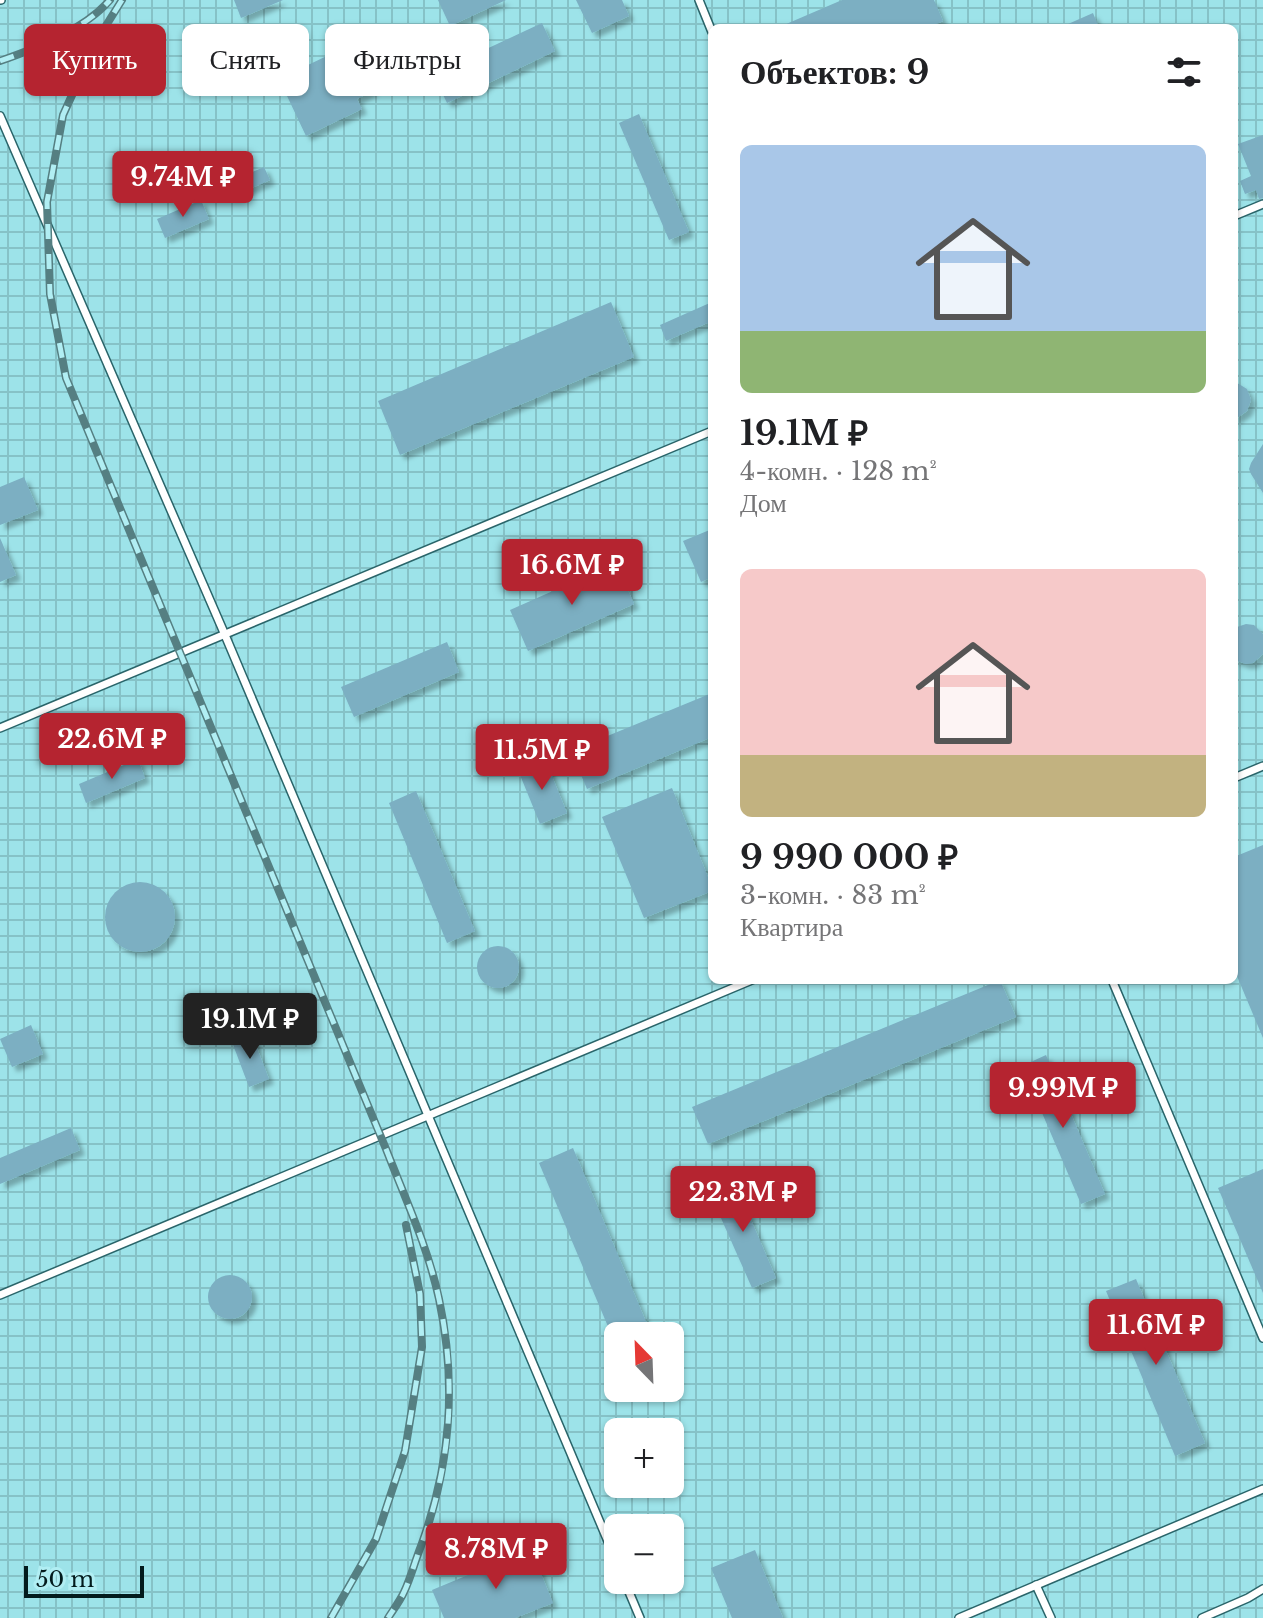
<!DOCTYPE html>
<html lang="ru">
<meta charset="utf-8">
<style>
:root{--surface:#fff;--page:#f6f6f6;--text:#202124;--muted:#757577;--accent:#b52430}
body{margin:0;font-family:"Libre Baskerville",serif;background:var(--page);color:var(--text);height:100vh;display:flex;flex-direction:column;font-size:30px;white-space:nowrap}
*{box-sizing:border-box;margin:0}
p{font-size:26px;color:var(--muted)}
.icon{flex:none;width:44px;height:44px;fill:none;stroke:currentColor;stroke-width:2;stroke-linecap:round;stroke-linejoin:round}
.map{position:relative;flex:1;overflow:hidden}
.panel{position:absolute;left:708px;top:24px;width:530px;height:960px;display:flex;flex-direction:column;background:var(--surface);border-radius:12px;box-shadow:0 2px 6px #0004}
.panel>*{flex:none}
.banner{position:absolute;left:24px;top:24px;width:564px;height:72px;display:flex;gap:16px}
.needle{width:52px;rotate:337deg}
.controls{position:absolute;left:604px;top:1322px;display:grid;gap:16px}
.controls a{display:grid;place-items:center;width:80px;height:80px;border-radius:12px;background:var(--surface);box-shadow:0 2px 6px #0004;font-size:40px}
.scale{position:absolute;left:24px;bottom:20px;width:120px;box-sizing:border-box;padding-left:8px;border:4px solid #031b1d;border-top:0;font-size:22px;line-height:28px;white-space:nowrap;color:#031b1d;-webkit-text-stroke:6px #b1eef3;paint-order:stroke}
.price{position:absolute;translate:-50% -68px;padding:0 18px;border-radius:8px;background:var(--accent);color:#fff;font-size:26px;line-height:52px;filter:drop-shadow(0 2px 4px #0008)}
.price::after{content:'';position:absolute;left:50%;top:48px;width:24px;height:18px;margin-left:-12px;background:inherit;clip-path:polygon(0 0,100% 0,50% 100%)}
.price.active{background:#222;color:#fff}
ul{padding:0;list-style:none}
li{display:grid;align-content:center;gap:16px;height:424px;padding:0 32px}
li span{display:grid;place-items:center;height:248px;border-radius:12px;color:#555}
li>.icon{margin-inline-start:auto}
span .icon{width:144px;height:144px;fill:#fffc;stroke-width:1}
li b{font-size:34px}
h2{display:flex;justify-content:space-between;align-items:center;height:96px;padding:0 32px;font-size:34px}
.pill{padding:0 28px;border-radius:12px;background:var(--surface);box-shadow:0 2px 6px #0004;font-size:28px;line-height:72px}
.pill.active{background:var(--accent);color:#fff}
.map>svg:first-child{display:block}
.industrial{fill:url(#industrial-grid);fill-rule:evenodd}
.building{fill:#7bafc2;filter:url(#shadow)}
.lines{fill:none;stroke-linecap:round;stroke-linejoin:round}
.lane-casing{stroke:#2a656a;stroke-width:10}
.lane{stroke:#fff;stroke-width:7}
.rail-casing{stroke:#557f82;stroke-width:8}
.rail{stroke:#b1eef3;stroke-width:5;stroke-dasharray:15;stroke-linecap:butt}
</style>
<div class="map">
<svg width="1263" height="1618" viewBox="0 0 1263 1618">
<defs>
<pattern id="industrial-grid" width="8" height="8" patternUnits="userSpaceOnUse" patternTransform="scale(2)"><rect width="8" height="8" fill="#9de3e9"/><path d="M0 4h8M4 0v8" fill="none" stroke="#86c2c7"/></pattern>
<filter id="shadow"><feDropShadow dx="5" dy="5" stdDeviation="2" flood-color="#0004"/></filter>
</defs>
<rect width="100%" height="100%" fill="#b1eef3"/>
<path class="industrial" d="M 0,0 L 1263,0 L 1263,1618 L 0,1618 ZM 712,28 L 1234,28 L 1234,980 L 712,980 ZM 618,1336 L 670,1336 L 670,1388 L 618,1388 ZM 618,1432 L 670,1432 L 670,1484 L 618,1484 ZM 618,1528 L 670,1528 L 670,1580 L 618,1580 Z"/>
<g class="building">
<polygon points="234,0 283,0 241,18"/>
<polygon points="438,0 506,0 450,26"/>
<polygon points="576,0 622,0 629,16 592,33"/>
<polygon points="842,0 934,0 943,21 927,28 777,28"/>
<polygon points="1093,13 1099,28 1059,28"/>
<polygon points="542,23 555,51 447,103 433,74"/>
<polygon points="335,52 338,60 355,52 373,91 357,99 362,109 306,136 279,79"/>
<polygon points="639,114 689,232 669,240 619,123"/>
<polygon points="1263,135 1263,198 1259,199 1256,190 1245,194 1240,181 1251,176 1238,144"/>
<polygon points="264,167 270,180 231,197 225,184"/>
<polygon points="201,200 209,219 165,238 157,219"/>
<polygon points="611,302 634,357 400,455 378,401"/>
<polygon points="712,302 712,321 666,341 660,325"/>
<polygon points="1234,381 1247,389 1251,400 1247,411 1234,420"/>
<polygon points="1263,444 1263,493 1251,474 1249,469 1251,463"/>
<polygon points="24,477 38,510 0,525 0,487"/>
<polygon points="712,529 712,577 701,582 683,541"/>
<polygon points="0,538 16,575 0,582"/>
<polygon points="616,563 634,604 528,651 510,610"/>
<polygon points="1246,624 1254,625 1263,634 1263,654 1253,663 1246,664 1234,660 1234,628"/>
<polygon points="447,642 459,672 354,717 341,687"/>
<polygon points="712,693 712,737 587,789 571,751"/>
<polygon points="138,759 145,778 86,803 79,784"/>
<polygon points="545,759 567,813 540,824 518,770"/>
<polygon points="672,788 712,887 712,891 644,918 602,817"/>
<polygon points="416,791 475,931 447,943 389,803"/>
<polygon points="1263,845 1263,1038 1234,969 1234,857"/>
<circle cx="140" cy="917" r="35"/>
<circle cx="498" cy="967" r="21"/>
<polygon points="1000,980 1016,1017 708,1144 692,1107"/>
<polygon points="31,1025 43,1054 12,1067 0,1039"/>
<polygon points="252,1035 269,1079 249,1087 232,1042"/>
<polygon points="1046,1055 1105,1194 1081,1204 1022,1066"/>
<polygon points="71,1128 80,1150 0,1184 0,1158"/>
<polygon points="573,1148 652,1336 612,1336 539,1163"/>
<polygon points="1263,1169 1263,1293 1218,1188"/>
<polygon points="734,1180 776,1278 752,1288 709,1191"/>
<circle cx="230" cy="1297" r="22"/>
<polygon points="1136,1279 1205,1443 1175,1456 1106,1291"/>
<polygon points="531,1549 553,1603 515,1618 444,1618 432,1590"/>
<polygon points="755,1550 783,1618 732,1618 711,1568"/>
</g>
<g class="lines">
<defs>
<g id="lane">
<polyline points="0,0 1,0"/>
<polyline points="699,0 712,32"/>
<polyline points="0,116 225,635 618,1565"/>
<polyline points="1234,216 1263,204"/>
<polyline points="0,728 712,431"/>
<polyline points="1234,778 1263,766"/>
<polyline points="1112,980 1263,1338"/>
<polyline points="0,1295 752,980"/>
<polyline points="624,1580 640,1618"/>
<polyline points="1036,1585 1051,1618"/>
<polyline points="959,1618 1263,1489"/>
<polyline points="1202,1618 1248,1598 1263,1589"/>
</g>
</defs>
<use href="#lane" class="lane-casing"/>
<use href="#lane" class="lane"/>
<defs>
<g id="rail">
<path d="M 122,0 L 97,40 L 63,115 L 47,202 L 50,294 L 66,378 L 386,1149 C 405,1198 428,1247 439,1299 C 457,1384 451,1464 421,1546 C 415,1561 411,1577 404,1592 C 400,1601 393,1610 388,1618"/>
<path d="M 0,61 C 37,48 84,30 110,0"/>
<polyline points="331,1618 376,1539 405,1451 422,1347 420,1294 406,1225"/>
</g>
</defs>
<use href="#rail" class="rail-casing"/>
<use href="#rail" class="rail"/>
</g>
</svg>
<div class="controls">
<a><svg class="needle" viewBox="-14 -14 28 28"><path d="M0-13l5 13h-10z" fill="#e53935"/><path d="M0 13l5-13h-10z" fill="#757577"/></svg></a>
<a>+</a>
<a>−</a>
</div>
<div class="scale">50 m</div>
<b class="price" style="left:183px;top:219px">9.74M ₽</b>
<b class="price" style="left:572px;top:607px">16.6M ₽</b>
<b class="price" style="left:112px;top:781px">22.6M ₽</b>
<b class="price" style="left:542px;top:792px">11.5M ₽</b>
<b class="price active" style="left:250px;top:1061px">19.1M ₽</b>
<b class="price" style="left:1063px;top:1130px">9.99M ₽</b>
<b class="price" style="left:743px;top:1234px">22.3M ₽</b>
<b class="price" style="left:1156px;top:1367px">11.6M ₽</b>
<b class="price" style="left:496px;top:1591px">8.78M ₽</b>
<div class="banner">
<a class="pill active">Купить</a>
<a class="pill">Снять</a>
<a class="pill">Фильтры</a>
</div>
<section class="panel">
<h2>Объектов: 9<svg class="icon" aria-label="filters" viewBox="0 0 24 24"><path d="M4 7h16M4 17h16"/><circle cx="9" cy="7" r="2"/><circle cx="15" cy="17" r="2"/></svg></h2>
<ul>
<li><span style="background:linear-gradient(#a9c7e8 75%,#8fb573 0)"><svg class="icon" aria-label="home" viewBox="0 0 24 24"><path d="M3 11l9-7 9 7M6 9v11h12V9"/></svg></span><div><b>19.1M ₽</b><p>4-комн. · 128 m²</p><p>Дом</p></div></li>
<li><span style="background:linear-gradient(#f6c9c9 75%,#c2b280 0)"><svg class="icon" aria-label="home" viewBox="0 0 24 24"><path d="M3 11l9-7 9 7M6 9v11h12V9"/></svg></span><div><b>9 990 000 ₽</b><p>3-комн. · 83 m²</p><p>Квартира</p></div></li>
</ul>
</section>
</div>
